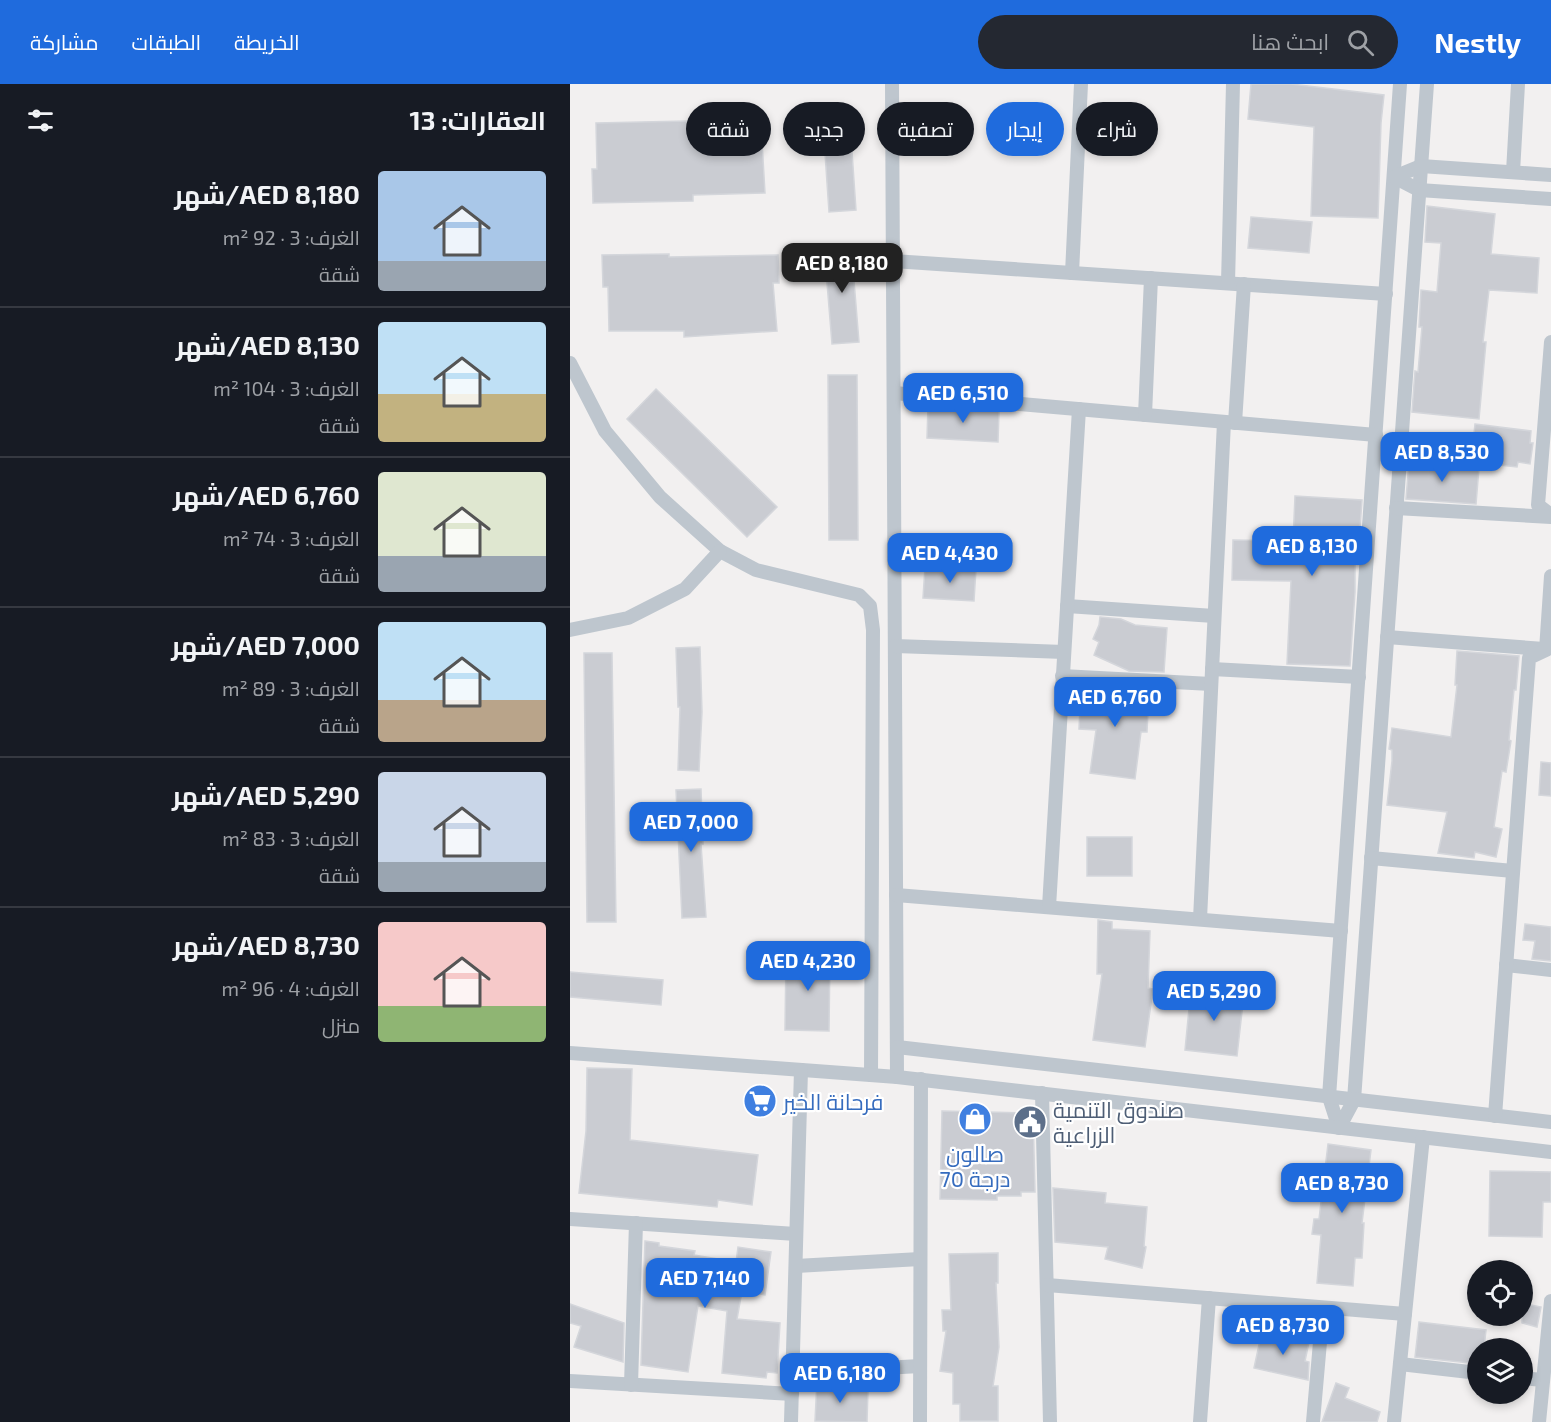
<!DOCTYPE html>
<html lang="ar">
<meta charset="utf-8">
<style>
:root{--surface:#171b24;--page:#242831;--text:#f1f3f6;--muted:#9ea1a6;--line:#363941;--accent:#1f6bdd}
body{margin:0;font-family:"Exo 2",Cairo,sans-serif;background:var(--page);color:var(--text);direction:rtl;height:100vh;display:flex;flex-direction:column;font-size:22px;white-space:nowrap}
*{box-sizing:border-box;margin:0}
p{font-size:20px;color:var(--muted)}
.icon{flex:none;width:33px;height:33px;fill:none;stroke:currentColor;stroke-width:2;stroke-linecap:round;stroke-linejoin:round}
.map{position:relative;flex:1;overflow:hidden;direction:ltr}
.panel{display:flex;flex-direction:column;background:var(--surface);width:570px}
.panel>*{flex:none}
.banner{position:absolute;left:18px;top:18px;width:570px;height:54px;direction:rtl;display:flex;gap:12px}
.tools{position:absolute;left:897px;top:1176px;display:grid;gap:12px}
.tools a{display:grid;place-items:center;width:66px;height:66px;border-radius:50%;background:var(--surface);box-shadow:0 3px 9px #0003;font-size:30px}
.price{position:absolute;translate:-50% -51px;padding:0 14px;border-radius:12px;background:var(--accent);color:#fff;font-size:20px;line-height:39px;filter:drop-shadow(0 2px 3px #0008)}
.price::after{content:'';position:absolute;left:50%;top:36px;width:18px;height:14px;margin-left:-9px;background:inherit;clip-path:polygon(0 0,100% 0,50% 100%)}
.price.selected{background:#222;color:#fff}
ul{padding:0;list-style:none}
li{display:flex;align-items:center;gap:18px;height:150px;padding:0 24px}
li+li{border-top:2px solid var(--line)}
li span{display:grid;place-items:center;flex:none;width:168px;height:120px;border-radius:6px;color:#555}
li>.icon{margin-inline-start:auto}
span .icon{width:72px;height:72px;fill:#fffc;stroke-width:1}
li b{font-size:26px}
h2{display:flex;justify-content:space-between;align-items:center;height:72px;padding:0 24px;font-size:26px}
.tag{padding:0 21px;border-radius:27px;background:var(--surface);box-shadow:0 3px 9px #0003;font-size:21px;line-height:54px}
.tag.selected{background:var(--accent);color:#fff}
header{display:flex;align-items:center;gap:36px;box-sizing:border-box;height:84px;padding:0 30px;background:var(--accent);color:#fff}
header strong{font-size:28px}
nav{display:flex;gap:33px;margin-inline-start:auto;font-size:21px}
.search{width:420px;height:54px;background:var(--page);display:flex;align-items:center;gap:15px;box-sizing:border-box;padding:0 21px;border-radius:33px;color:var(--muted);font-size:22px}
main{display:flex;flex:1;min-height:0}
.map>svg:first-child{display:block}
.building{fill:#caccd2;stroke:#d4d6db;stroke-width:1.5}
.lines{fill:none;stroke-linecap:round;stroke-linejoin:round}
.minor{stroke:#bec6ce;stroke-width:14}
.labels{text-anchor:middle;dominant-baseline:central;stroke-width:4.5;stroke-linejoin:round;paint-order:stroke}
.shop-label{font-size:22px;fill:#366cbe;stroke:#fff;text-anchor:start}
.service-label{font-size:22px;fill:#4e5e75;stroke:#fff;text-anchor:start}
</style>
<header>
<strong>Nestly</strong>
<div class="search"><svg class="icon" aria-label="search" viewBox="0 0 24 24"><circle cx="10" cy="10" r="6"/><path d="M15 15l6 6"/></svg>ابحث هنا</div>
<nav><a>الخريطة</a><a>الطبقات</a><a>مشاركة</a></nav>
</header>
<main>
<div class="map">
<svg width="981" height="1338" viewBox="0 0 981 1338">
<rect width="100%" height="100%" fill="#f2f0f0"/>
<g class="building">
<polygon points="681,0 721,0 814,11 811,39 808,134 741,132 744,43 678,35"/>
<polygon points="279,24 286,126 259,128 252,25"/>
<polygon points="117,37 117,42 191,40 195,109 123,111 123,117 23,119 22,85 27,85 26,39"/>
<polygon points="857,122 925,130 921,170 969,174 967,209 919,206 913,258 916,258 909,335 842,328 845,287 848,288 852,243 849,243 851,206 867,208 871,159 855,158"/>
<polygon points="681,133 742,138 739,169 678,164"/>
<polygon points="281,160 289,258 262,260 254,162"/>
<polygon points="99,170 99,173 208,171 209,199 203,199 207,247 114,253 114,247 39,247 38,203 33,203 32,171"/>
<polygon points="258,291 287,291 288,456 259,456"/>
<polygon points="86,305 207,423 177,453 57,335"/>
<polygon points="358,321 429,327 428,358 357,354"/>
<polygon points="905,340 961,347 960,359 963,359 960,380 948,378 947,383 901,378"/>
<polygon points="839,378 909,384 906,420 836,415"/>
<polygon points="725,412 792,416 788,472 785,472 785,508 780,582 717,580 721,497 662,496 663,456 723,457"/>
<polygon points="355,483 406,485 404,517 353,514"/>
<polygon points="530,533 551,535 565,541 597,544 594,588 559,587 524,571 529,558 523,555 529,541"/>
<polygon points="130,563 132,628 129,687 108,686 110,623 108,623 106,564"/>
<polygon points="887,567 949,572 946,606 944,606 939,656 941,657 936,688 932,687 924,743 932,745 926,773 905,768 904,774 868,769 877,728 817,721 822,677 822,666 819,665 822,644 881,653 887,601 885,601"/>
<polygon points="14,569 42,569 46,838 17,838"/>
<polygon points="511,602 579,606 577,648 571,648 565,695 520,689 526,646 509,645"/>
<polygon points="971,678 981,679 981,712 969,711"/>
<polygon points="131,705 133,760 131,760 136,833 112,834 106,706"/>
<rect x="517" y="753" width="45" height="39"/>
<polygon points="528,836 542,838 542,845 580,847 578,904 583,905 575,963 523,956 532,890 527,890"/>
<polygon points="955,840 981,843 981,877 962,875 965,857 953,856"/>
<polygon points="216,869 260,869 259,947 215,946"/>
<polygon points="0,888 93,896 91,921 0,913"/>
<polygon points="621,904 674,910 667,972 615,966"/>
<polygon points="17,984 62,985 60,1056 188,1071 182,1121 148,1116 147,1123 9,1109 16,1047"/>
<polygon points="372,1027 463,1029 465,1108 451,1108 451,1112 427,1112 427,1116 370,1115"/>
<polygon points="758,1060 801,1066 792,1139 794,1139 792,1174 785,1174 783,1202 747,1199 751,1151 742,1150 744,1135 749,1135"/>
<polygon points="920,1087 981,1088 981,1118 973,1118 972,1153 919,1152"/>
<polygon points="483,1104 536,1109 535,1119 577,1123 574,1162 576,1163 572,1184 535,1175 538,1163 485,1158"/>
<polygon points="75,1157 89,1159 89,1162 125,1167 124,1171 166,1178 168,1163 201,1168 195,1211 172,1207 167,1235 210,1239 207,1289 197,1288 196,1294 152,1289 157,1227 128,1222 118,1288 71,1281"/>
<polygon points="428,1169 428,1199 426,1199 429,1263 423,1302 428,1302 428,1337 390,1337 390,1320 383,1320 383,1289 370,1287 376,1247 373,1247 372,1226 381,1226 379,1170"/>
<polygon points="952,1219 971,1223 967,1243 952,1239"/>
<polygon points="0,1220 54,1239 53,1278 4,1263 11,1242 0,1239"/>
<polygon points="849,1238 916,1246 914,1264 908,1264 908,1280 845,1273"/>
<polygon points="692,1247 739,1258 735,1277 739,1278 738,1296 684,1284"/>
<polygon points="264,1296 263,1305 298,1306 297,1338 245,1337 247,1297"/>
<polygon points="766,1299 779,1304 775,1314 810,1328 807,1338 752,1338"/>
</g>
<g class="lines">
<g class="minor">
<polyline points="322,0 327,993"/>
<polyline points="830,0 759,1013 769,1044 784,1016 857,0"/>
<polyline points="943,88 948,0"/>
<polyline points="981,91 851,82 824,93 849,106 981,115"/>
<polyline points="323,177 816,210"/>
<polyline points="502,189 511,0"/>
<polyline points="658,199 663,0"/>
<polyline points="981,258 968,421 981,431"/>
<polyline points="0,279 35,347 90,413 150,467 186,486 289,511 300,522 303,546 301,991"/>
<polyline points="324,309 806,351"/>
<polyline points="575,331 581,194"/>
<polyline points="665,339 674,200"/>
<polyline points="826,424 981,433"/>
<polyline points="497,522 644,532"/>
<polyline points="0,546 58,534 115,505 150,467"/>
<polyline points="817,553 974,565"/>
<polyline points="325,562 494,568"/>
<polyline points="642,585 789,593"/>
<polyline points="492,592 641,600"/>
<polyline points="801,774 943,787"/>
<polyline points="326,811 771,847"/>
<polyline points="479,823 509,325"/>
<polyline points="630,835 654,338"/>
<polyline points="936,881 981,886"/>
<polyline points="327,963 981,1038"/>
<polyline points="0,969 327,993 981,1068"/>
<polyline points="472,1009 480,1338"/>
<polyline points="925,1032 959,574 976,566 981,492"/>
<polyline points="0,1135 226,1150"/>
<polyline points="226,1182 350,1175"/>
<polyline points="477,1201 835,1230"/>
<polyline points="830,1280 908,1289"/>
<polyline points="223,1289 350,1282"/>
<polyline points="952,1294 973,1296"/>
<polyline points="0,1297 222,1310"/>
<polyline points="61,1301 66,1139"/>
<polyline points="221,1338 231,986"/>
<polyline points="350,1338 351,995"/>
<polyline points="630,1338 639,1214"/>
<polyline points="743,1338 753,1224"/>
<polyline points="824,1338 853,1053"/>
<polyline points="969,1338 981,1217"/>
</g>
</g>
<defs>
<symbol id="supermarket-disc" viewBox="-11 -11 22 22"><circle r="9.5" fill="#3f7fe0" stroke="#fff"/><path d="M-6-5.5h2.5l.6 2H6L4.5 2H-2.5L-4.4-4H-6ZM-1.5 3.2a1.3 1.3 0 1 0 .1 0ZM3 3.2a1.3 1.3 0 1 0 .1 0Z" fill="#fff"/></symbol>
<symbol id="shop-disc" viewBox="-11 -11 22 22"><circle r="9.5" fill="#3f7fe0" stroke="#fff"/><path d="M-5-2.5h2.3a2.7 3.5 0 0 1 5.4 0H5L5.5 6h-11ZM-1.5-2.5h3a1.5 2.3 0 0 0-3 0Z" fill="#fff"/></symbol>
<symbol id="civic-disc" viewBox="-11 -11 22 22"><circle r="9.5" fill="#5c6f8a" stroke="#fff"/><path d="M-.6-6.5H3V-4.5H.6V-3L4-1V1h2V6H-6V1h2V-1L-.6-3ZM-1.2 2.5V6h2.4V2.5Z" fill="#fff"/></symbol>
</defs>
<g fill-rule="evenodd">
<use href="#supermarket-disc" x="171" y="998" width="38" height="38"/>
<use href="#shop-disc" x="386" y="1016" width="38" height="38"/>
<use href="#civic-disc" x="441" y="1019" width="38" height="38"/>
</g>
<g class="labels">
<g class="shop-label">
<text x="213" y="1017">فرحانة الخير</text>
<text x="405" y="1069" text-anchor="middle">صالون<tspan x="405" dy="25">70 درجة</tspan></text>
</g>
<g class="service-label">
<text x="483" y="1025">صندوق التنمية<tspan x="483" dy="25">الزراعية</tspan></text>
</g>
</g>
</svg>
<div class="tools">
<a><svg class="icon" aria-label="locate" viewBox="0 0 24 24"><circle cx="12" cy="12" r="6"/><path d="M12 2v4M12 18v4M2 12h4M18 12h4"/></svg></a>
<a><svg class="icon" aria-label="layers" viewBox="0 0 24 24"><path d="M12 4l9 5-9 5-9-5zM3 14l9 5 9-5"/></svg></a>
</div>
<b class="price selected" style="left:272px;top:210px">AED 8,180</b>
<b class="price" style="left:393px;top:340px">AED 6,510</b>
<b class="price" style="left:872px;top:399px">AED 8,530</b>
<b class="price" style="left:742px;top:493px">AED 8,130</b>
<b class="price" style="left:380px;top:500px">AED 4,430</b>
<b class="price" style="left:545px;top:644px">AED 6,760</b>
<b class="price" style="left:121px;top:769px">AED 7,000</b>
<b class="price" style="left:238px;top:908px">AED 4,230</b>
<b class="price" style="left:644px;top:938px">AED 5,290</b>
<b class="price" style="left:772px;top:1130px">AED 8,730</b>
<b class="price" style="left:135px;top:1225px">AED 7,140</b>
<b class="price" style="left:713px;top:1272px">AED 8,730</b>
<b class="price" style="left:270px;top:1320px">AED 6,180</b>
<div class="banner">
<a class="tag">شراء</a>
<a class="tag selected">إيجار</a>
<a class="tag">تصفية</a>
<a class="tag">جديد</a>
<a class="tag">شقة</a>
</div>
</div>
<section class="panel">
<h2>العقارات: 13<svg class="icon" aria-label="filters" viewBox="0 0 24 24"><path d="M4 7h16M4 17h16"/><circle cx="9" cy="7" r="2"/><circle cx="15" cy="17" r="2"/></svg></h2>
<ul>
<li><span style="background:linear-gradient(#a9c7e8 75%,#9aa5b1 0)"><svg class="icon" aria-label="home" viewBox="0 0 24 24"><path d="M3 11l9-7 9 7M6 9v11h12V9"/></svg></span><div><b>AED 8,180/شهر</b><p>الغرف: 3 · 92 m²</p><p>شقة</p></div></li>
<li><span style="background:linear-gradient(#bfe0f5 60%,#c2b280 0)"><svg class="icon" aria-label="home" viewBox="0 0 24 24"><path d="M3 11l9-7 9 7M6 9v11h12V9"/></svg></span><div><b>AED 8,130/شهر</b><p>الغرف: 3 · 104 m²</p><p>شقة</p></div></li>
<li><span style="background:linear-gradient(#dfe7d0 70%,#9aa5b1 0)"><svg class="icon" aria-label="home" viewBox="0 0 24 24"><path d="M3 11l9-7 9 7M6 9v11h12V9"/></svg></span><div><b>AED 6,760/شهر</b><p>الغرف: 3 · 74 m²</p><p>شقة</p></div></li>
<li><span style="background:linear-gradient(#bfe0f5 65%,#b9a48a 0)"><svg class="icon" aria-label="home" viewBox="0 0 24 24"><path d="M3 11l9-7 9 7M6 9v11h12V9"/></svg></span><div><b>AED 7,000/شهر</b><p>الغرف: 3 · 89 m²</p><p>شقة</p></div></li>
<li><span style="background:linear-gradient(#c9d6e8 75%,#9aa5b1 0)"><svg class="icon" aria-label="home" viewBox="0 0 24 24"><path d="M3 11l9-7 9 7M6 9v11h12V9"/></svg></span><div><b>AED 5,290/شهر</b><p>الغرف: 3 · 83 m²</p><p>شقة</p></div></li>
<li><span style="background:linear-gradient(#f6c9c9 70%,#8fb573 0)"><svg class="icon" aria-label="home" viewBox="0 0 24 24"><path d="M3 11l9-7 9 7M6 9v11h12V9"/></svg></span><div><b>AED 8,730/شهر</b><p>الغرف: 4 · 96 m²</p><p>منزل</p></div></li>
</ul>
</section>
</main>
